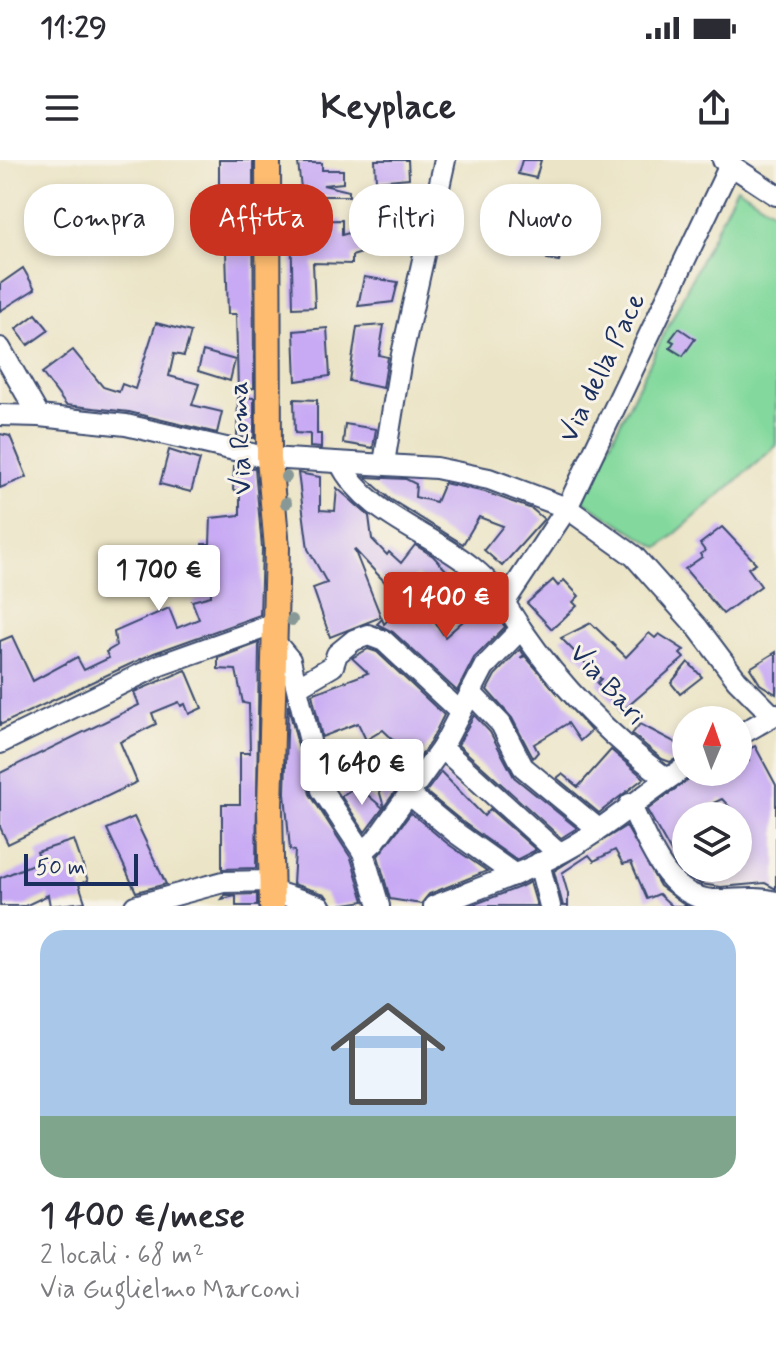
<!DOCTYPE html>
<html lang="it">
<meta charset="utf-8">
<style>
:root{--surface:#fff;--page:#f2f2f3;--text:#2b2b33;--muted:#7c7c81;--accent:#c8321e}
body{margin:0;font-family:Mynerve,sans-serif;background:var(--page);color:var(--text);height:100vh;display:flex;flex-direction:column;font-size:30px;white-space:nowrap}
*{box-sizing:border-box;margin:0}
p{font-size:26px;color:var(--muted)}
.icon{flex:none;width:44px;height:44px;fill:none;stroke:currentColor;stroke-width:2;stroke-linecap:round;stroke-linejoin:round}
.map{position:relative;height:746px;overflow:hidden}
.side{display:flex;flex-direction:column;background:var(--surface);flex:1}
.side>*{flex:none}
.top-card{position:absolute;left:24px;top:24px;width:728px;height:72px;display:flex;gap:16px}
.needle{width:52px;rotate:2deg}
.tools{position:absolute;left:672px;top:546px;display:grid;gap:16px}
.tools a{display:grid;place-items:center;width:80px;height:80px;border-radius:50%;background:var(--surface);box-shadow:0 4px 12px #0003;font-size:40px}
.scale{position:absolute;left:24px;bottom:20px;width:114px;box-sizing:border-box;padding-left:8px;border:4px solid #1b2f5e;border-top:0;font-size:22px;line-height:28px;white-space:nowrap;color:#1b2f5e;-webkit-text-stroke:6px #f7f3e8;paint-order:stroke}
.price{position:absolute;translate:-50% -68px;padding:0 18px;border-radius:8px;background:#fff;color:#222;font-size:26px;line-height:52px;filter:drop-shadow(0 2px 4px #0008)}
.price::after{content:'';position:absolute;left:50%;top:48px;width:24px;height:18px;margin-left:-12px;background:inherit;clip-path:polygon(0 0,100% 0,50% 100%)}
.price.selected{background:var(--accent);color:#fff}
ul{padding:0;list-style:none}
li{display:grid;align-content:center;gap:16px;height:424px;padding:0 40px}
li span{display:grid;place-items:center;height:248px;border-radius:24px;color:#555}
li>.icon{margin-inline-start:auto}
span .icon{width:144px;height:144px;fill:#fffc;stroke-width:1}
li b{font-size:34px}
.chip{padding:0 28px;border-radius:32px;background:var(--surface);box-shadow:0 4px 12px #0003;font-size:28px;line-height:72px}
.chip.selected{background:var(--accent);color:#fff}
.status{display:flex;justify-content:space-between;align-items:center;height:56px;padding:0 40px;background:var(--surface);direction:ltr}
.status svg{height:22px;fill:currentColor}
header{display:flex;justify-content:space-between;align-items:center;height:104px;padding:0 40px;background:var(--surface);font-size:36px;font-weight:700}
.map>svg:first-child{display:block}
.green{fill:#83d99d;stroke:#4f847e;stroke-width:2}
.building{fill:#c8aaf4}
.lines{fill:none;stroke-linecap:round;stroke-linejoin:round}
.minor-casing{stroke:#3a4a6e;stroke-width:24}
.major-casing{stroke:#3a4a6e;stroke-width:28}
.minor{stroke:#fff;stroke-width:20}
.major{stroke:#fdbc70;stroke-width:24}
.tree{fill:#879896}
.labels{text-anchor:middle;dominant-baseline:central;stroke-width:6;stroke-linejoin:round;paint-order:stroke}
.street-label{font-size:28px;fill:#1b2f5e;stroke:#f7f3e8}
</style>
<div class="status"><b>11:29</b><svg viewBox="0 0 49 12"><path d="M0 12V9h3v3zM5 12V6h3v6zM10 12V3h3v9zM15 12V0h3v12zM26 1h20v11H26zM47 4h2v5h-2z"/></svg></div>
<header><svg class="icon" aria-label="menu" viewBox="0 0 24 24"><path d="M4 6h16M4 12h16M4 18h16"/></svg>Keyplace<svg class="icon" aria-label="share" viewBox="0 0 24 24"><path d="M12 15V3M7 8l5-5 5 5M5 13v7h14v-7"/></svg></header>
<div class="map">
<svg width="776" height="746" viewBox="0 0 776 746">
<rect width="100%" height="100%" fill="#f7f3e8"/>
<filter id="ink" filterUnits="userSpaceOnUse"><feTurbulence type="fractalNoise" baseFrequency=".0125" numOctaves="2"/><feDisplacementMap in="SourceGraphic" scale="16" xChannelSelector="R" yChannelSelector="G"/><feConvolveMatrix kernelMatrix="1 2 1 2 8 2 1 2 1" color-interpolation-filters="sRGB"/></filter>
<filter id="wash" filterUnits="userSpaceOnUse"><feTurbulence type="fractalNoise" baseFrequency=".006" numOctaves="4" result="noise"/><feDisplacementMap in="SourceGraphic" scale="32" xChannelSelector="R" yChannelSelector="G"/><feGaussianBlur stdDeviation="1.8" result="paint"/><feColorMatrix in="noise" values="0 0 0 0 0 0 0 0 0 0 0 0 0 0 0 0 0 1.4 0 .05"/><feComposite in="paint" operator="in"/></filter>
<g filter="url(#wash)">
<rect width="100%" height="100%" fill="#ebe4c6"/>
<polygon class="green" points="737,27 776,53 776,286 659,388 582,340"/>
<g id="blocks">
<g class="building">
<polygon points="219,0 253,0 254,228 238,230 236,154 228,154 226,91 215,91 214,79 226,79 225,25 219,25"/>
<polygon points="375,0 408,0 409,18 376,21"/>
<polygon points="522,0 541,0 536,18 518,14"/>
<polygon points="298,3 322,3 322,10 343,10 343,23 323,25 349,31 349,36 302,36"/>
<polygon points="385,39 415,46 416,40 423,42 413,84 400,81 352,96 352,104 313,103 315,147 293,148 291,61 342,60 342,75 370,67 364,46"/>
<polygon points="551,63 566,66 559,101 547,99 546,92"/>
<polygon points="23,108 35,129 0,151 0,124"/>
<polygon points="364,117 398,122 393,142 358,146"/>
<polygon points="36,154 49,170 28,185 16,169"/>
<polygon points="156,163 191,172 184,196 174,194 169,216 199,224 192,245 222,252 217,273 129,252 66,245 42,213 73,190 103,227 119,232 122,224 135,229"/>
<polygon points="384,165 379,195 388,197 383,228 349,221 357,167"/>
<polygon points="327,168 330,216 296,221 294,171"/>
<polygon points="679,168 695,179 683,196 670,188 674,182 670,180"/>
<polygon points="203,191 235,200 230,221 198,211"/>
<polygon points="238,237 254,238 254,278 237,277"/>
<polygon points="294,239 317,240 317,274 321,274 321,288 310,287 310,274 295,273"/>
<polygon points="345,264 376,269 373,288 343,283"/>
<polygon points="0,274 10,276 27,317 0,328"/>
<polygon points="169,290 200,300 191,332 160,324"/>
<polygon points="234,306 255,308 262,388 260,455 154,493 0,565 0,481 12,476 33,521 77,497 84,510 109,498 106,492 116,486 114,472 169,448 177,468 199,459 192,441 211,436 210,398 202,398 202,384 210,384 211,358 240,355 240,331 233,330"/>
<polygon points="298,313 320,317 320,350 335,351 337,328 369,356 372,379 387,395 389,392 401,403 415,385 433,396 447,411 441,421 434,430 417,415 396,434 354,389 381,457 330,477 313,428 327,423 308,389"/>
<polygon points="365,317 406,319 416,324 415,337 436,342 444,323 485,332 532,349 544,359 502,406 484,390 503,366 479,357 463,384 390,339"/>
<polygon points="722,367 756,403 748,408 761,426 723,454 685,409 702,397 700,394 705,391 700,384"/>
<polygon points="553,420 558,426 564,420 579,436 573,442 577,446 552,469 527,443"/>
<polygon points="487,440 505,467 474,498 457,531 393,472 377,464 382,459 384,464 404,444 418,456 427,451 445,477"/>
<polygon points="591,463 626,497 649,473 655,478 659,474 684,490 680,494 684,498 621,552 597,523 601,519 561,478"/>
<polygon points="259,483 256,708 222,709 222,644 240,644 240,593 250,593 249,544 243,543 236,510 218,509 218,498"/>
<polygon points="368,489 377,492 444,555 431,581 384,647 375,616 385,609 401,587 383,570 366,580 358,563 322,577 312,534 368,513 352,498"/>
<polygon points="520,489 524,495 520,498 525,496 591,571 580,581 568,563 534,584 538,592 533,598 512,558 487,530 495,515"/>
<polygon points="776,492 776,534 760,524 750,508"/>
<polygon points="688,502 702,517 680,534 671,523"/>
<polygon points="186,510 202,548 189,554 185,544 181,546 179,542 152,553 156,564 120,582 137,622 8,684 0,667 0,613 139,545 134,532"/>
<polygon points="288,545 310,634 351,698 364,741 333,746 325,734 293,724 295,691 290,690 285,633"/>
<polygon points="474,555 490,572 514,617 577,668 561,678 458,585"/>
<polygon points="640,564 686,588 686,594 670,602 662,599 632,574"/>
<polygon points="755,586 776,625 776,729 765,723 721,727 701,724 690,718 707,708 738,708 738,680 747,675 738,656 722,639 686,656 686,690 677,695 681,710 647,650 698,612 738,612 738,607 749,601 745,591"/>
<polygon points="611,590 644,618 599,653 557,618 562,614 578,627"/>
<polygon points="441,612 484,656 490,649 536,690 516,700 464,663 426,632"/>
<polygon points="357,626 383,648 365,672 341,636"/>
<polygon points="411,653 448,684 487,711 429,734 421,744 390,739 378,696"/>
<polygon points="134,657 166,724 136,732 107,669"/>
<polygon points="626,666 660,726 687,746 672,746 659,734 647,739 631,702 623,704 615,690 594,701 589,695 562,713 568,734 568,746 563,746 554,711"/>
<polygon points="74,680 88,721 79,724 85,742 50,746 48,735 25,746 0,746 0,718 40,701 37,692"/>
<polygon points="530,722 537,746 470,746 520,727"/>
<polygon points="257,734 257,746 236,746 236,736 222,739 225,735"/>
</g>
</g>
</g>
<g filter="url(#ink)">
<use href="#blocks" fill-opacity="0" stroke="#3a4a6e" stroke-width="2"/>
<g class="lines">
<defs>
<g id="minor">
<polyline points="723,0 776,35"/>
<polyline points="0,188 39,256 126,265 269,298 436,308 489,319 567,348 634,396 698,468 737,520 772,555"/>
<polyline points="0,255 39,256"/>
<path d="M 340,303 C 366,355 430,372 473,408 C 498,428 505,445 522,470 C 561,527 612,578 667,619"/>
<polyline points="384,303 401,199 445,0"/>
<polyline points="506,440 567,348 730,5"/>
<polyline points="275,482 290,500 322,630 363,692 379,746"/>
<polyline points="297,527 333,506 337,494 354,480 368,475 384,481 459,551"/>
<polyline points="470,532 501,564 523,607 597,668"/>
<polyline points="738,576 776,554"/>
<polyline points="0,583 160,505 275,464"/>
<polyline points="442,588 558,693"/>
<polyline points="410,635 456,673 515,715"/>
<path d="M 630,644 C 648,680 665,737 713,740 C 735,741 754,736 776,742"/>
<polyline points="363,692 375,681 442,588 484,507 521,469"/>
<polyline points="539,703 550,746"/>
<polyline points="272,731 320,746"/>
<polyline points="135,746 223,722 271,721"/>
<path d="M 434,746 C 481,727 531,711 575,685 C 614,662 647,631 686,607"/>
</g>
<polyline id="major" points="268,0 269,298 277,388 270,648 272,746"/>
</defs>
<use href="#minor" class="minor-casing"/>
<use href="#major" class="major-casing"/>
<use href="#minor" class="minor"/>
<use href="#major" class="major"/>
</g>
<g class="tree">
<circle cx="286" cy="317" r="6"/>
<circle cx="286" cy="343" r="6"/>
<circle cx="292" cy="460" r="6"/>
</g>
</g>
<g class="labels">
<g class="street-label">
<text transform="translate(603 208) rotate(-64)">Via della Pace</text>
<text transform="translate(241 278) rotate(-92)">Via Roma</text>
<text transform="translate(607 525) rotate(48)">Via Bari</text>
</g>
</g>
</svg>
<div class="tools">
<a><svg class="needle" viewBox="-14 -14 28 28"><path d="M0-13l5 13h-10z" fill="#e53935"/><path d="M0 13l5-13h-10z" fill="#7c7c81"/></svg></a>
<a><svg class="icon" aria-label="layers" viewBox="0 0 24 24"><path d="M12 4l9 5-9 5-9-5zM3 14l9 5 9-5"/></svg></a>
</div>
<div class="scale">50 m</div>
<b class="price" style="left:159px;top:453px">1 700 €</b>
<b class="price selected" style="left:446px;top:480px">1 400 €</b>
<b class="price" style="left:362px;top:647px">1 640 €</b>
<div class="top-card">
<a class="chip">Compra</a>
<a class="chip selected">Affitta</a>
<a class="chip">Filtri</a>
<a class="chip">Nuovo</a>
</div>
</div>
<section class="side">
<ul>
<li><span style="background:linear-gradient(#a9c7e8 75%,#7fa58c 0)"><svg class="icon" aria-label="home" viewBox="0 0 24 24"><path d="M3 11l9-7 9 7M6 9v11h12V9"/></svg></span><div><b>1 400 €/mese</b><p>2 locali · 68 m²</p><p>Via Guglielmo Marconi</p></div></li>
</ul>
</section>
